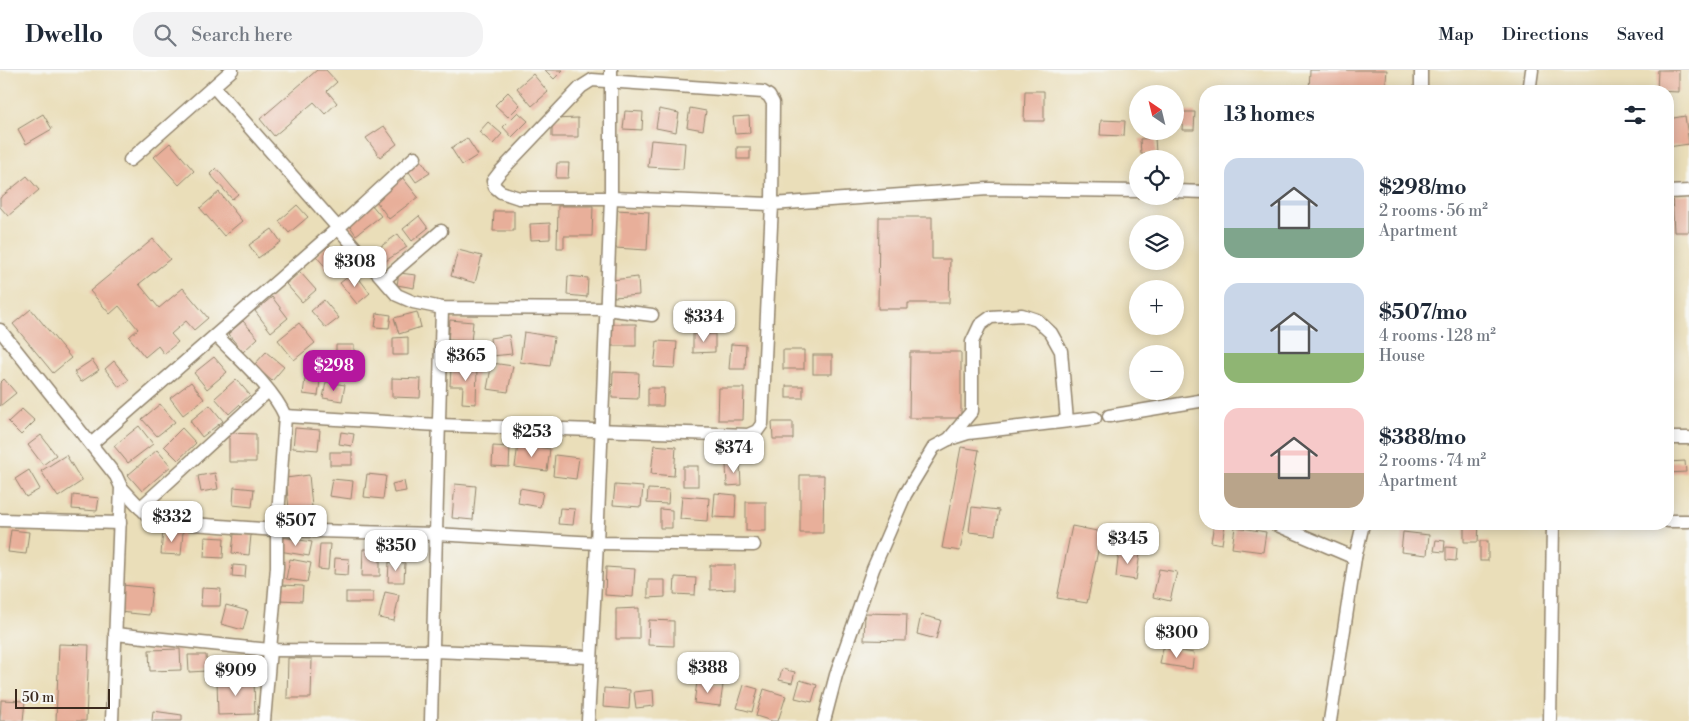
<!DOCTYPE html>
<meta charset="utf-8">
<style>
:root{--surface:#fff;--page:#f2f2f3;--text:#1f2937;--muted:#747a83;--line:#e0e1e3;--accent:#b5179e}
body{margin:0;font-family:"Libre Bodoni",serif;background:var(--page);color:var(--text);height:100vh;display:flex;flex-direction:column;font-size:19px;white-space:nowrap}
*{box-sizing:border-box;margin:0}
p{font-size:16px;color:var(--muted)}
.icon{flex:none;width:28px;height:28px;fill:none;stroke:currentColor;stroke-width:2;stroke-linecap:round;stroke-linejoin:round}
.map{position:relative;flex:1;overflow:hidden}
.drawer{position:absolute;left:1199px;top:15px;width:475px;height:445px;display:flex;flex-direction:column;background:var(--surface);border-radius:20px;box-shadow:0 2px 12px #0003}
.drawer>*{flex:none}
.needle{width:32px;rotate:325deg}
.fabs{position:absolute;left:1129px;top:15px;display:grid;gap:10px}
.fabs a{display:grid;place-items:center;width:55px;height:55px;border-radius:50%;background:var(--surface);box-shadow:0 2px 12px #0003;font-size:25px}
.scale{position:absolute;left:15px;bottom:12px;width:95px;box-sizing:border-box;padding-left:5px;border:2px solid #3b2a1e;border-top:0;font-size:14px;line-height:18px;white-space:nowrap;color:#3b2a1e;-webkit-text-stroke:4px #f6f6f2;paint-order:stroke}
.price{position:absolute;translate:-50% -42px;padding:0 11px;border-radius:10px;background:#fff;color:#222;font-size:16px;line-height:32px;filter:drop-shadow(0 1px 2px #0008)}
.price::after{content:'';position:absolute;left:50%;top:30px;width:15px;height:11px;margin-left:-8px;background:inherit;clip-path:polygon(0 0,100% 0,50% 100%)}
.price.on{background:var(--accent);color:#fff}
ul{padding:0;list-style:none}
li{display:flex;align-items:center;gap:15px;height:125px;padding:0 25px}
li span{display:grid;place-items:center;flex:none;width:140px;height:100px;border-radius:15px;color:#555}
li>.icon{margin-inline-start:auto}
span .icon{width:60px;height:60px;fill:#fffc;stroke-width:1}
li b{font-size:21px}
h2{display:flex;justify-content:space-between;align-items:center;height:60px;padding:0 25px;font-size:21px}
header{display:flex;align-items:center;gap:30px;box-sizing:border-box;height:70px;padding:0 25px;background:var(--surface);border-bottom:1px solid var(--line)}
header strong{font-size:24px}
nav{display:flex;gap:28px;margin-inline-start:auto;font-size:18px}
.search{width:350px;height:45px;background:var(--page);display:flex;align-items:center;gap:12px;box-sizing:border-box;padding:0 18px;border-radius:20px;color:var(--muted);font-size:19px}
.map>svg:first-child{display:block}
.building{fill:#e8af9a}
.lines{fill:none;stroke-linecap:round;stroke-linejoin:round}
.street-casing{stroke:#92846c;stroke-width:15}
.street{stroke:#fff;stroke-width:12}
</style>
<header>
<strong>Dwello</strong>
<div class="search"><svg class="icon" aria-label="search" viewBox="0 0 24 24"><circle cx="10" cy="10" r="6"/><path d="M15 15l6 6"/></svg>Search here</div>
<nav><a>Map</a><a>Directions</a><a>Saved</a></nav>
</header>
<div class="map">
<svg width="1689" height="651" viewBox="0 0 1689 651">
<rect width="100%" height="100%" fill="#f6f6f2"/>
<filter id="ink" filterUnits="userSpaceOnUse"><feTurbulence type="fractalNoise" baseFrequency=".02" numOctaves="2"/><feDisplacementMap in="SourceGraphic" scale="10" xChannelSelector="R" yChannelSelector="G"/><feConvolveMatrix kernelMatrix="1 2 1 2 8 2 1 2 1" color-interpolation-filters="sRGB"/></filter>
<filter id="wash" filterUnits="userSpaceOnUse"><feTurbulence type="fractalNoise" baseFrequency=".0096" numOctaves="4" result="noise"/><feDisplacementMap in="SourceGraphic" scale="20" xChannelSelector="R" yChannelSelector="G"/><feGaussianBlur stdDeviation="1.12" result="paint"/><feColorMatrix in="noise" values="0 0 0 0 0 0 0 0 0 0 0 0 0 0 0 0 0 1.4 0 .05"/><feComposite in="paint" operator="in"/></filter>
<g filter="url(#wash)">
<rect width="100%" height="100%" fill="#eadeb9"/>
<g id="blocks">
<g class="building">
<polygon points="317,0 326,0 337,12 327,21 337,33 325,44 314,32 274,66 260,49"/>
<polygon points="545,0 563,0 554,9"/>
<polygon points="1310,0 1387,0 1385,21 1309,21"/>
<polygon points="1658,0 1679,0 1679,22 1657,21"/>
<polygon points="533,4 548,22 532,36 517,18"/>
<polygon points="1025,21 1044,21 1044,51 1024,51"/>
<polygon points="508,22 520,35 508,47 495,35"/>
<polygon points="690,38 706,41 703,60 687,57"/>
<polygon points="659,39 679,43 676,62 656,58"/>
<polygon points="625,41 643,42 642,60 623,59"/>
<polygon points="518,42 528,51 512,67 503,57"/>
<polygon points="1183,42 1195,42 1194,60 1182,60"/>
<polygon points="43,44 52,59 26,74 18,59"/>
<polygon points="749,46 750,63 735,64 733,47"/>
<polygon points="1685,46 1689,74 1668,77 1668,49"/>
<polygon points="578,48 578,67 552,67 552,49"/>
<polygon points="1101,50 1125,51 1124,66 1100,65"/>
<polygon points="488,52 502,64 493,74 479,62"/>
<polygon points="384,56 397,74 380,87 366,68"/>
<polygon points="467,68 478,85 462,95 451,78"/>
<polygon points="1155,68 1156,83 1141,84 1140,69"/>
<polygon points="651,70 685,73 683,99 648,97"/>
<polygon points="170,73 194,101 179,115 154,87"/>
<rect x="737" y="77" width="13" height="12"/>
<polygon points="421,90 430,103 416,112 407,99"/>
<polygon points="557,93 569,93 568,108 556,108"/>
<polygon points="216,98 238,124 232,129 210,104"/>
<polygon points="27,106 39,120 8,146 0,137 0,128"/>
<polygon points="402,107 418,127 389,149 374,128"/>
<polygon points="219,122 242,151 224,166 200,138"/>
<polygon points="1689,124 1689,162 1674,162 1672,125"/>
<polygon points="371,134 381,146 356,165 347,152"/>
<polygon points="297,135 308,147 289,163 279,151"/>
<polygon points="558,136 593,136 592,166 564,166 564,178 557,178"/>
<polygon points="617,140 649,142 647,180 615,178"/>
<polygon points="494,141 514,141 514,161 493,161"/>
<polygon points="419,146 428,158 412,171 403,159"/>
<polygon points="879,147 932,147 932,189 950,189 949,233 908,233 908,239 878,239"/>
<polygon points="550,153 550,169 531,170 530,154"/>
<polygon points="272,159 281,172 258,188 249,175"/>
<polygon points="398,164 407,177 381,194 373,182"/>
<polygon points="153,169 170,189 139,214 159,238 183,218 208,248 194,260 186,251 171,264 178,272 164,284 158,276 145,287 129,267 138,259 119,236 110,244 90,221"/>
<polygon points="328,175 346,196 333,206 316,186"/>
<polygon points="458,180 482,186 475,213 451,206"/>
<polygon points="300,202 316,220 302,232 286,214"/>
<polygon points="354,202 370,223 357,234 340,213"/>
<polygon points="399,203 416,205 414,218 397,215"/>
<polygon points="568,206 588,208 587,227 567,225"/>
<polygon points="638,207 639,225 614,227 612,210"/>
<polygon points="272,227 288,248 271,262 255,241"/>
<polygon points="324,230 339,248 326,258 311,241"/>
<polygon points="31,239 71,288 53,303 13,254"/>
<polygon points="417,242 421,257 399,264 394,248"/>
<polygon points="377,243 391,245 389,258 375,257"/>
<polygon points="450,250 473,252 471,272 448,270"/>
<polygon points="243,251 258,268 243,282 228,264"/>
<polygon points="299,253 315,273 294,290 278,270"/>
<rect x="611" y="254" width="25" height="22"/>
<polygon points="524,262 554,267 550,296 520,292"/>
<polygon points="693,264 715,264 715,282 693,283"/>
<polygon points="509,265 512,284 492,286 490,268"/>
<polygon points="408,267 408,285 393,285 393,268"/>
<polygon points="657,271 677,272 675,298 654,297"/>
<polygon points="731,274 746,275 745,299 729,299"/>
<polygon points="336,275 354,275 354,285 336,286"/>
<rect x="783" y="280" width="21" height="19"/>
<polygon points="266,282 284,297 272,311 254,295"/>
<polygon points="910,282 961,282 961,348 909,348"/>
<rect x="813" y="285" width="19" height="19"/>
<polygon points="214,287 227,302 207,319 194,303"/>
<polygon points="92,290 99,300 81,312 74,302"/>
<polygon points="114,291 129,310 119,317 105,299"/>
<polygon points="492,293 513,296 508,322 487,319"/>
<polygon points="451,297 477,297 476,334 462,333 463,316 450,316"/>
<polygon points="613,302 639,303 638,329 612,328"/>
<polygon points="392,308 421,309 420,328 392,327"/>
<polygon points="4,309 16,323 0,336 0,313"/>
<polygon points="236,309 250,325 229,344 215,328"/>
<polygon points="305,309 320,311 318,326 303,324"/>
<polygon points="191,312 204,329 183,345 170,328"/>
<polygon points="326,312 345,315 342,331 323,328"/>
<rect x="786" y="316" width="17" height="12"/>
<polygon points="648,318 664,318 663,336 648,336"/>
<polygon points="719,318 744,318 743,350 718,350"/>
<polygon points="160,334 175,352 157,366 142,349"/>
<polygon points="210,335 223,351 202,367 190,351"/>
<polygon points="22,339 35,351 21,365 8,352"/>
<polygon points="772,352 793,352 793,369 773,369"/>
<polygon points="139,356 153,374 128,393 114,376"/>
<polygon points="182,358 196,373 178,390 164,376"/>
<polygon points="295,358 320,360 318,380 293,378"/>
<polygon points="341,362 354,364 352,376 339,374"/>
<polygon points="229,363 256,364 256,392 229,392"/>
<polygon points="41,365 56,385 43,395 28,375"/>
<polygon points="518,374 550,379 547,401 515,397"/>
<polygon points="654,375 676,377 674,406 651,404"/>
<polygon points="493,376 510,377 509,397 492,396"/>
<polygon points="961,377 979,380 960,481 942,478"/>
<polygon points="157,380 171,396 142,421 128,405"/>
<rect x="330" y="382" width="22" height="13"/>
<polygon points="66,385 82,411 58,427 41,401"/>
<polygon points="555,385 579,388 576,409 553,406"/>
<polygon points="1685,391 1686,402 1668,403 1668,392"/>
<polygon points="740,393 741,415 727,416 726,394"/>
<rect x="683" y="396" width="15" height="20"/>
<polygon points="29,400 40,419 26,427 15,409"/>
<polygon points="215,403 218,419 201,422 198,406"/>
<polygon points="367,404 386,406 383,429 364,427"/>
<polygon points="309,405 312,437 289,439 286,408"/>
<polygon points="800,405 824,405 823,463 800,463"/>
<polygon points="332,409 353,411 351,429 329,426"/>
<polygon points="404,411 406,421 394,423 392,414"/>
<polygon points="455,414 476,416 473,450 452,448"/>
<polygon points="615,415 643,417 641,437 613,435"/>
<polygon points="234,417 254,419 252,437 233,435"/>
<polygon points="520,418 543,422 540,437 518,433"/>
<polygon points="648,419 669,420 668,434 647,433"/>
<polygon points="715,423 736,425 735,448 713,447"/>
<polygon points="73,425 99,428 97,441 72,439"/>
<polygon points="682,426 709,428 707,451 680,449"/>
<rect x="746" y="432" width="20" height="29"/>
<polygon points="972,437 999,440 995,465 969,462"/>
<polygon points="560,438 575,439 573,455 558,454"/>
<polygon points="660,439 672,440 672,458 660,458"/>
<polygon points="1214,454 1225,454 1222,474 1211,472"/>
<polygon points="1464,454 1479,454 1478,472 1464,472"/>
<polygon points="1072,456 1102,462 1087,533 1057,528"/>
<polygon points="1235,457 1266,462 1263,482 1232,478"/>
<polygon points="11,460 29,462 26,484 8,482"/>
<polygon points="163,461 183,462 181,485 161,484"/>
<polygon points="1403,462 1429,465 1427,485 1401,482"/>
<polygon points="234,464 251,465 249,485 232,483"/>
<polygon points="205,467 224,468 223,488 204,487"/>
<polygon points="282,467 312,472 309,486 279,481"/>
<polygon points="1436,470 1445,471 1444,482 1434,481"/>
<rect x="1480" y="471" width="8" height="20"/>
<polygon points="320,474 330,474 328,500 318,499"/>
<rect x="388" y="474" width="15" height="7"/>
<polygon points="1446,477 1457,478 1456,491 1446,490"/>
<polygon points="363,479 380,479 380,506 362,506"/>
<polygon points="1119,481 1140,483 1136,510 1116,507"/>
<polygon points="335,488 349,489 348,505 334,504"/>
<polygon points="290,489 311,493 307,512 286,509"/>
<polygon points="389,492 405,493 404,512 388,512"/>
<polygon points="233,495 246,496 245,507 232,506"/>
<polygon points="710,495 735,495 735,519 710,520"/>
<polygon points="606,497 635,499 633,527 605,525"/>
<polygon points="1159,499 1177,502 1170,531 1153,527"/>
<polygon points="675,507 696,508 695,525 674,524"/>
<polygon points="648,510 665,510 665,527 648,528"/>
<polygon points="122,515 152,518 149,545 119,542"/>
<polygon points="280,515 303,516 302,531 279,530"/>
<polygon points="202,518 221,519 220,536 201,536"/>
<rect x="346" y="522" width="27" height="11"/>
<polygon points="385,522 399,525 394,551 379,548"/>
<polygon points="226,535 248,541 243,560 221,554"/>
<polygon points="639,538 639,569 616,569 616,539"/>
<polygon points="865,543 907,544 906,571 864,570"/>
<polygon points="921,545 941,550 936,569 917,564"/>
<polygon points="649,550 674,551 674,576 648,575"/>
<polygon points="59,574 89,575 86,651 56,651"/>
<polygon points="1163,578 1194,583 1192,599 1160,594"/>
<polygon points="180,579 181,600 150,601 149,580"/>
<polygon points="188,585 206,585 207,601 189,602"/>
<polygon points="288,588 312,589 311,628 287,628"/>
<polygon points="782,599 795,602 792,613 779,610"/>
<polygon points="254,609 255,644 218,645 217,610"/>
<polygon points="800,610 817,615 812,632 795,628"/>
<polygon points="697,612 723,615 720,636 694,633"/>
<polygon points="744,615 758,619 752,642 737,638"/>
<polygon points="604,618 630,620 629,639 603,637"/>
<polygon points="764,619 786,626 778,651 772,651 756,646"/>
<polygon points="653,620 654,636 636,638 634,622"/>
<polygon points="1,630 25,631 23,651 0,651"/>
<polygon points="153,641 182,645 182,651 152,651"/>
</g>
</g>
</g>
<g filter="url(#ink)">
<use href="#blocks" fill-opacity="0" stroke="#92846c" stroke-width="1"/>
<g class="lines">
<defs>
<g id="street">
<polyline points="214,17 397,225 413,232 442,238 606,239 652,245"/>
<polyline points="1421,21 1421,0"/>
<polyline points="1527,21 1530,15 1532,0"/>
<polyline points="130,90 232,0"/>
<polyline points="1175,121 1205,122"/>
<polyline points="1668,122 1689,121"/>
<polyline points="384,210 441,161"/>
<polyline points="0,260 116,406 121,417 112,651"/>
<path d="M 216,265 C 238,288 273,318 285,346"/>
<polyline points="1109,346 1205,330"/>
<polyline points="1668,368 1689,368"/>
<polyline points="949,369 972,341 972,272 980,255 991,247 1022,245 1037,250 1051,263 1061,281 1067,351"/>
<polyline points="91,374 338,158 415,87"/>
<polyline points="121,417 150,448 164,452 277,460 435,464 597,473 754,475"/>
<polyline points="140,438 268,321"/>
<polyline points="0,450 120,453"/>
<polyline points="1668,451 1689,451"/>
<polyline points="1275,454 1355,488"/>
<polyline points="115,564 270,580 433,581 591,587"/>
<polyline points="264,651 277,497 277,460 285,346 438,355 748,365 757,361 762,354 772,134 773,33 769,26 763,22 592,10 581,17 500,102 493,111 495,117 501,122 519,128 611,128 772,134 988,119 1138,121"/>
<polyline points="431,651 442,238"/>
<polyline points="588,651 597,473 611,128 611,0"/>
<polyline points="824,651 836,605 873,499 905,425 934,377 949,369 968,363 1095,348"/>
<polyline points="1330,651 1355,488 1363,454"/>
<polyline points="1550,651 1553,454"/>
</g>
</defs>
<use href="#street" class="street-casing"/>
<use href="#street" class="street"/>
</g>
</g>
</svg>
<div class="fabs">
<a><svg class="needle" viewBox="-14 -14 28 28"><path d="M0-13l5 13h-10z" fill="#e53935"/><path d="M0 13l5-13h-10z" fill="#747a83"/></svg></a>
<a><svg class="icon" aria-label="locate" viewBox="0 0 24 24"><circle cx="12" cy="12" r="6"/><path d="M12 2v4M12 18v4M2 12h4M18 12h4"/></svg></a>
<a><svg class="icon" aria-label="layers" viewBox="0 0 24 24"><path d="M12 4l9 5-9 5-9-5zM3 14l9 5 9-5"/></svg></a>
<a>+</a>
<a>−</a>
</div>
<div class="scale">50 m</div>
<b class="price" style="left:355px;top:218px">$308</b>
<b class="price" style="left:704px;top:273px">$334</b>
<b class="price" style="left:466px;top:312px">$365</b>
<b class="price on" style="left:334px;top:322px">$298</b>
<b class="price" style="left:532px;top:388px">$253</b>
<b class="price" style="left:734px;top:404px">$374</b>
<b class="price" style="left:172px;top:473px">$332</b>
<b class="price" style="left:296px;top:477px">$507</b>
<b class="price" style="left:1128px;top:495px">$345</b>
<b class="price" style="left:396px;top:502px">$350</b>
<b class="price" style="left:1177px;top:589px">$300</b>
<b class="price" style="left:708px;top:624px">$388</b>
<b class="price" style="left:236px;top:627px">$909</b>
<section class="drawer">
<h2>13 homes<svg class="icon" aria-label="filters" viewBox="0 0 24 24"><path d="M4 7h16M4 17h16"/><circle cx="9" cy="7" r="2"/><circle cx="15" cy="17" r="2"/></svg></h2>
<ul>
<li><span style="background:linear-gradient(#c9d6e8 70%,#7fa58c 0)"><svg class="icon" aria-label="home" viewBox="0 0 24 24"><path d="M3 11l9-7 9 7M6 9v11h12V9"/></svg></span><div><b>$298/mo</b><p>2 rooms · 56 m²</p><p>Apartment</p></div></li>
<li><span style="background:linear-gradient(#c9d6e8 70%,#8fb573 0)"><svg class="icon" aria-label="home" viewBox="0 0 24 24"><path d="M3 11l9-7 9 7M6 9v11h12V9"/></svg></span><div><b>$507/mo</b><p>4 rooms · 128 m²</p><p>House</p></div></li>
<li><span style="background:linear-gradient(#f6c9c9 65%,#b9a48a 0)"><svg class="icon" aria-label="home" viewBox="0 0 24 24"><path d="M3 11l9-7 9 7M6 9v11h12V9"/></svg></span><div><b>$388/mo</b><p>2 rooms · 74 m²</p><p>Apartment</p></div></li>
</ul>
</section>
</div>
